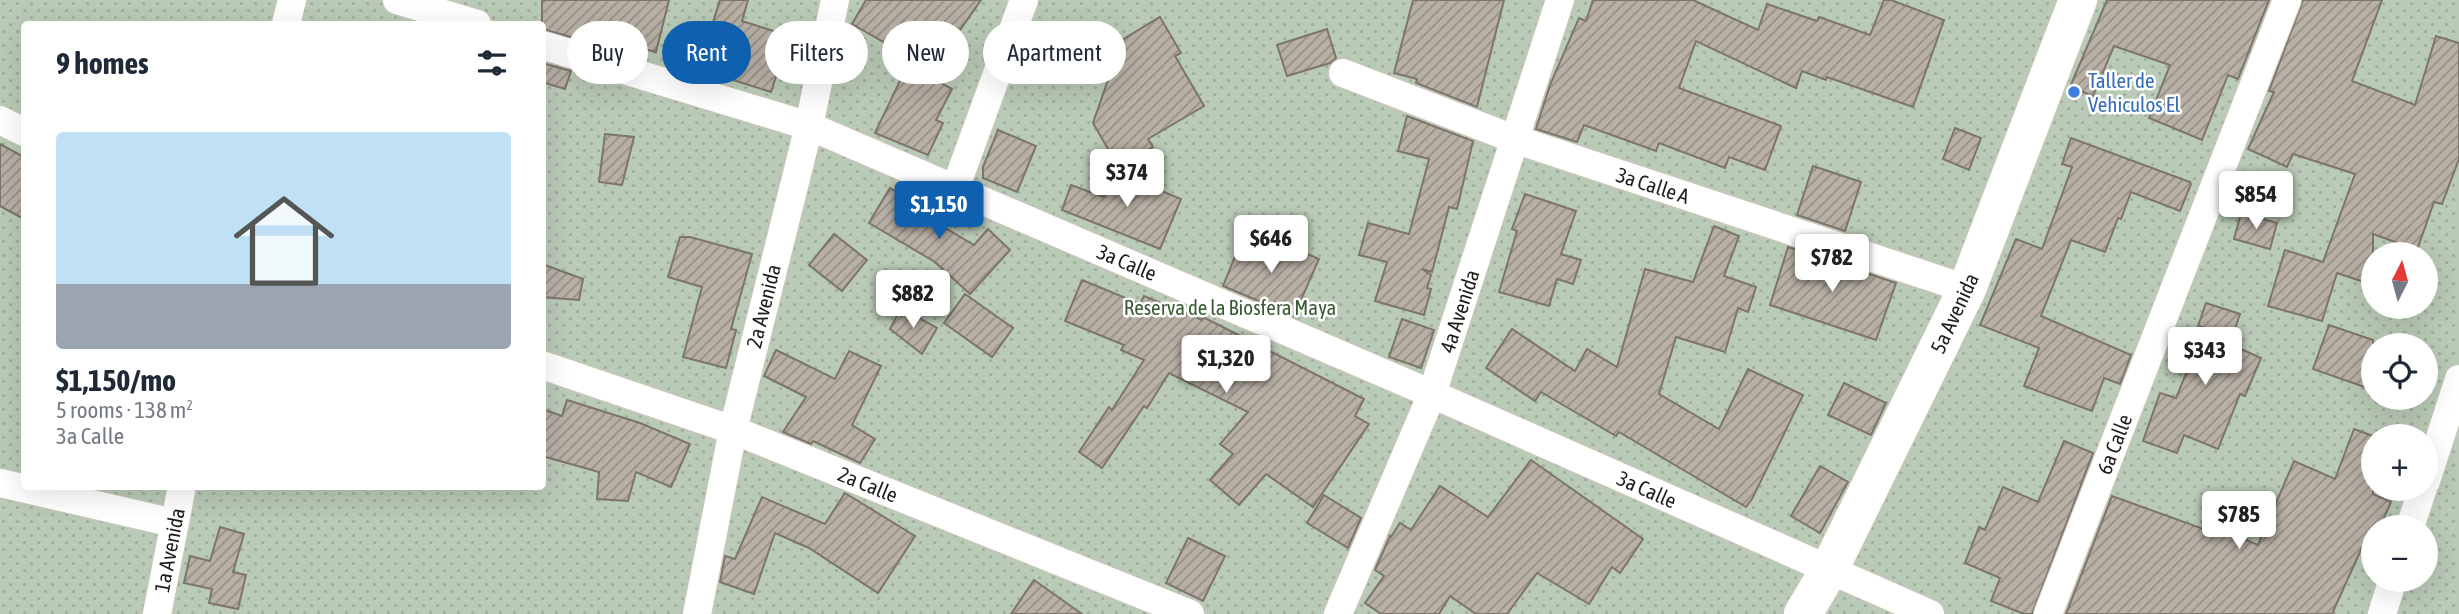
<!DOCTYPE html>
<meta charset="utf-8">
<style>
:root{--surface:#fff;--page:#f6f6f7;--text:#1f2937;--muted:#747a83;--accent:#0f60ae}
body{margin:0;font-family:"Asap Condensed",sans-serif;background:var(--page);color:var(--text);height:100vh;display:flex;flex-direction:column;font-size:26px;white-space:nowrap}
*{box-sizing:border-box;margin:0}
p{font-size:23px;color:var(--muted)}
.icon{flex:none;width:38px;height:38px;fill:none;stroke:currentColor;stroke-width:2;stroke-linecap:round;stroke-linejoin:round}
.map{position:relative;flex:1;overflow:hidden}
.details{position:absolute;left:21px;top:21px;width:525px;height:469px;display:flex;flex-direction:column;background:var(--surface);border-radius:7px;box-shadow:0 7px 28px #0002}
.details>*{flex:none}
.top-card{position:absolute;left:567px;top:21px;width:665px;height:63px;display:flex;gap:14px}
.needle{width:46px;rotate:6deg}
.buttons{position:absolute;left:2361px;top:242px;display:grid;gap:14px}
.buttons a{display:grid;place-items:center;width:77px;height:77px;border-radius:50%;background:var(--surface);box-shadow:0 7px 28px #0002;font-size:35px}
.price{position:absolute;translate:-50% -60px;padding:0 16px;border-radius:7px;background:#fff;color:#222;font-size:23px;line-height:46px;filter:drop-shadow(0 2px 4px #0008)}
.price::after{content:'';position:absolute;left:50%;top:42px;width:21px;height:16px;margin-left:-10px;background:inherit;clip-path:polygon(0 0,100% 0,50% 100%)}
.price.active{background:var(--accent);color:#fff}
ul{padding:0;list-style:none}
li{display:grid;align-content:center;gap:14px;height:371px;padding:0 35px}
li span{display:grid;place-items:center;height:217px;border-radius:7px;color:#555}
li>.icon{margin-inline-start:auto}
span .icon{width:126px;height:126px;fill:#fffc;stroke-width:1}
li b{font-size:30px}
h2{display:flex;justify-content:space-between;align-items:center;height:84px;padding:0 35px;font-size:30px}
.tag{padding:0 24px;border-radius:32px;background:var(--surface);box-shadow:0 7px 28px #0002;font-size:24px;line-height:63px}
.tag.active{background:var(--accent);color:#fff}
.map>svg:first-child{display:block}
.park{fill:url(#park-dots);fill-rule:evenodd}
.building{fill:url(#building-hatch);stroke:#7d756b;stroke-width:2}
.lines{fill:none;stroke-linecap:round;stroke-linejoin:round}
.street-casing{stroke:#cfc5bb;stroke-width:30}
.secondary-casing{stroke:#cfc5bb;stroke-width:40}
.street{stroke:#fff;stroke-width:28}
.secondary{stroke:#fff;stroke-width:38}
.shop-dot{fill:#3f7fe0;stroke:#fff;stroke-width:2.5}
.labels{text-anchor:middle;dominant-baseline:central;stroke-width:5;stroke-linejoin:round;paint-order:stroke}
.shop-label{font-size:21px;fill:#366cbe;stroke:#fff;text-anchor:start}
.street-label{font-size:21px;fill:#211e1a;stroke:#fff}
.park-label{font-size:21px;fill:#385c32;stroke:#fff}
</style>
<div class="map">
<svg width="2459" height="614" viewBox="0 0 2459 614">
<defs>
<pattern id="park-dots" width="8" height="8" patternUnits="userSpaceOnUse" patternTransform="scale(1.75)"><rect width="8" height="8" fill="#b9cab6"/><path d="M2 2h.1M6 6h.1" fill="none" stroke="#9fad9c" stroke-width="1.8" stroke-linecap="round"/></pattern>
<pattern id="building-hatch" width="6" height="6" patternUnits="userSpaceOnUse" patternTransform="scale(1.75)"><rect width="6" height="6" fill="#b8b0a5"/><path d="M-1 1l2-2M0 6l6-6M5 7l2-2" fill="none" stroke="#958f86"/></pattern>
</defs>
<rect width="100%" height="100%" fill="#faf0e5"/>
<path class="park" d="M 0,0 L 2459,0 L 2459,614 L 0,614 ZM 24,24 L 542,24 L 542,486 L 24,486 ZM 2373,254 L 2426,254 L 2426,306 L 2373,306 ZM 2373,345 L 2426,345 L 2426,397 L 2373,397 ZM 2373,436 L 2426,436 L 2426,488 L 2373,488 ZM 2373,527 L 2426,527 L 2426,579 L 2373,579 Z"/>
<g class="building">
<polygon points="542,0 669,0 656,52 584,34 582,40 542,29"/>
<polygon points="720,0 748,0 742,21 789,36 771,92 698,69"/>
<polygon points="866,0 981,0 928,76 952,89 936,120 943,123 928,155 875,133 911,58 852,24"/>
<polygon points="1413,0 1504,0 1477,107 1416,83 1417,79 1394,73"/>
<polygon points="1593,0 1693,0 1758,30 1767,4 1817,21 1819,17 1870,35 1884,0 1891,0 1944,20 1913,107 1827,77 1826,80 1802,71 1796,88 1696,41 1679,88 1781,126 1765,170 1729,157 1725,168 1659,143 1656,151 1584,125 1577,142 1536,129 1550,85 1579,18 1586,21"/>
<polygon points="2107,0 2269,0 2238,79 2228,75 2202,140 2149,118 2170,65 2114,46 2093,96 2070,87"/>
<polygon points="2303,0 2382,0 2352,81 2415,105 2436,36 2459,43 2459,159 2442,204 2434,202 2417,250 2373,234 2373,285 2337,273 2322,321 2268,306 2285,250 2323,262 2355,174 2293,154 2287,167 2248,149 2274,92 2269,91"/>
<polygon points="1160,17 1181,53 1175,56 1204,106 1148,139 1153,147 1119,168 1093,123 1122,40"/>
<polygon points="1327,29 1336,58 1330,63 1287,76 1277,45"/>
<polygon points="542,63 571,71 565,89 542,82"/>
<polygon points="1407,116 1473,141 1457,209 1449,207 1432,272 1422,269 1431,275 1427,288 1431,289 1424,315 1375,301 1387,262 1359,255 1368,223 1409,234 1429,159 1398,151"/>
<polygon points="1955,128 1981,138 1969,170 1943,159"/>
<polygon points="998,130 1036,146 1017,192 983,178 983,167"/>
<polygon points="605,134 634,137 622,185 599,182"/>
<polygon points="2071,138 2190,182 2191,184 2180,211 2131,192 2121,219 2118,218 2105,252 2071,240 2041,316 2131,355 2120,384 2104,378 2092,411 2024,386 2039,348 1980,325 2016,239 2042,249 2072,167 2062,164"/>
<polygon points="0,144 24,157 24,219 0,206"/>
<polygon points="1813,166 1861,182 1845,231 1797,215"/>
<polygon points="1114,171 1181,199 1160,249 1062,210 1071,185 1104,197"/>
<polygon points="890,188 923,208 920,213 974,245 988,229 1010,250 970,294 935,262 869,223"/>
<polygon points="1525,194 1576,211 1561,254 1581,260 1573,284 1557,279 1549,306 1499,292 1517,231 1512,229"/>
<polygon points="2241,213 2277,223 2270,249 2234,239"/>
<polygon points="1714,226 1739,236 1724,276 1756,287 1748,312 1738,308 1725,352 1676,337 1659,394 1719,429 1748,369 1803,395 1752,499 1746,507 1619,432 1616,436 1541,392 1535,401 1486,368 1512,329 1575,371 1587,349 1617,367 1645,269 1693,282"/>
<polygon points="834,234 867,260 842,291 809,265"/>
<polygon points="680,237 690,237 752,254 731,329 736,330 726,368 683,357 702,287 668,277"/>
<polygon points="1242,239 1281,255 1285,244 1319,259 1294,316 1223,286"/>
<polygon points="1788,247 1896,283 1876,340 1770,305"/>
<polygon points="542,264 583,279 579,300 542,297"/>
<polygon points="1082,280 1140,304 1144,296 1202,320 1203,317 1364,399 1355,416 1369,424 1313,507 1266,474 1239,505 1210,480 1233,454 1220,444 1248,412 1169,373 1147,408 1144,406 1102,468 1079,452 1109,407 1112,410 1144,360 1121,350 1124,345 1065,321"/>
<polygon points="965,294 1013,328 992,357 944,323"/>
<polygon points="2206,303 2240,314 2230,344 2261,358 2245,396 2240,394 2218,449 2184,435 2177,453 2143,441 2160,393 2176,398 2205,328 2198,326"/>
<polygon points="901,308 937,328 922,354 890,329"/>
<polygon points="1402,319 1434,330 1421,368 1389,357"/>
<polygon points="2329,325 2373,340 2373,390 2313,369"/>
<polygon points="776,350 835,379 849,351 881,366 852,425 875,439 860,463 813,441 811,444 783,432 806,397 764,376"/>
<polygon points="1844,383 1886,403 1871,435 1828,415"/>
<polygon points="567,400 640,423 690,444 671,487 636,472 628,501 597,499 599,472 542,456 542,409 562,416"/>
<polygon points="2354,429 2373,436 2373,494 2391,502 2380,527 2373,527 2372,546 2364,543 2332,614 2066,614 2112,496 2220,535 2222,530 2258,545 2294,461 2335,479"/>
<polygon points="2064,441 2093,453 2032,614 2024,614 1991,601 2000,578 1965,563 1979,527 1985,530 2003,487 2038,502"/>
<polygon points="1531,460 1643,539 1620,573 1612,567 1589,604 1537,573 1507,614 1476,614 1450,596 1439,614 1381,614 1365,603 1384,576 1375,570 1390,536 1391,537 1400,523 1411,530 1440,486 1488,517"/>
<polygon points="1820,466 1848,482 1820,533 1791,516"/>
<polygon points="845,493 915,536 878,593 809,548 775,533 754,594 720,582 725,556 735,559 762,497 825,524"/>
<polygon points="1324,495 1361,518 1348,548 1307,523"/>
<polygon points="220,527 244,534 233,572 246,575 238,609 209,603 212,589 184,583 190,556 210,561"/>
<polygon points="1188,538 1225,556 1203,601 1166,583"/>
<polygon points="1034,580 1082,614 1011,614"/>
</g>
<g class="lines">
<defs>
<g id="street">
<polyline points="397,0 477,24"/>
<polyline points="286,24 292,0"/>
<polyline points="542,45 809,126 1432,394 1930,614"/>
<polyline points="1343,73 1514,139 1967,289"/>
<polyline points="0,120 24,132"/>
<polyline points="955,189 1024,0"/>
<polyline points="542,365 733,430 1190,614"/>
<polyline points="2426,481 2459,379"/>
<polyline points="0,483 174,523"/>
<polyline points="2410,527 2423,488"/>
<polyline points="157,614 182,486"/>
<polyline points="697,614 733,430 809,126 835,0"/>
<polyline points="1338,614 1432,394 1560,0"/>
<polyline points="2048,614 2287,0"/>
<polyline points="2382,614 2393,579"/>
</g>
<polyline id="secondary" points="1803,614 1829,570 1967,289 2078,0"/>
</defs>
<use href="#street" class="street-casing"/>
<use href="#secondary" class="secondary-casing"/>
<use href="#street" class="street"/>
<use href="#secondary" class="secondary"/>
</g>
<circle class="shop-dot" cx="2074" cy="92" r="7"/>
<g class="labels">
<g class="shop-label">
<text x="2088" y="80">Taller de<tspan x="2088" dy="24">Vehiculos El</tspan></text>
</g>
<g class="street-label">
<text transform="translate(1653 185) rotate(18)">3a Calle A</text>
<text transform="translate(1127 262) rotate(23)">3a Calle</text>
<text transform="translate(763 306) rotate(-76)">2a Avenida</text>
<text transform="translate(1459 311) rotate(-72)">4a Avenida</text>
<text transform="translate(1954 313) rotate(-65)">5a Avenida</text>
<text transform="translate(2114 444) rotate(-69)">6a Calle</text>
<text transform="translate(868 484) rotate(22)">2a Calle</text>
<text transform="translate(1647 489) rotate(24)">3a Calle</text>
<text transform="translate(169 550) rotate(-79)">1a Avenida</text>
</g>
<g class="park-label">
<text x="1230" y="307">Reserva de la Biosfera Maya</text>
</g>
</g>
</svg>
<div class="buttons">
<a><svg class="needle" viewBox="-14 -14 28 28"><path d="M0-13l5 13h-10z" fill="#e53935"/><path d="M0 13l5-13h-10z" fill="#747a83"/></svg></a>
<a><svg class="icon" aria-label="locate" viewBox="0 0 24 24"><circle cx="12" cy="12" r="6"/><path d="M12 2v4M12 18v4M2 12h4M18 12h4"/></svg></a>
<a>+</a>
<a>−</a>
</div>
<b class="price" style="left:1127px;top:209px">$374</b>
<b class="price" style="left:2256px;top:231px">$854</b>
<b class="price active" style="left:939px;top:241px">$1,150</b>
<b class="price" style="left:1271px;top:275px">$646</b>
<b class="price" style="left:1832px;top:294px">$782</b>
<b class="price" style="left:913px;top:330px">$882</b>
<b class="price" style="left:2205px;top:387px">$343</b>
<b class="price" style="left:1226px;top:395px">$1,320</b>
<b class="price" style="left:2239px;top:551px">$785</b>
<div class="top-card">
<a class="tag">Buy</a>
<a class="tag active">Rent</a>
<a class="tag">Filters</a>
<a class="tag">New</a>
<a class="tag">Apartment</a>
</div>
<section class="details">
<h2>9 homes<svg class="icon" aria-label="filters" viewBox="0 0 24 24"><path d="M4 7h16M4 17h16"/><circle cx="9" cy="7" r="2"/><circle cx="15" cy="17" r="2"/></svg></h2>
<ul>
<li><span style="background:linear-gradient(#bfe0f5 70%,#9aa5b1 0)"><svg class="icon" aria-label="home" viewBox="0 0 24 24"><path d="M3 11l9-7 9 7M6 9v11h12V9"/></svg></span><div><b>$1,150/mo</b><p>5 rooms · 138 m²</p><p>3a Calle</p></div></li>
</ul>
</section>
</div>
